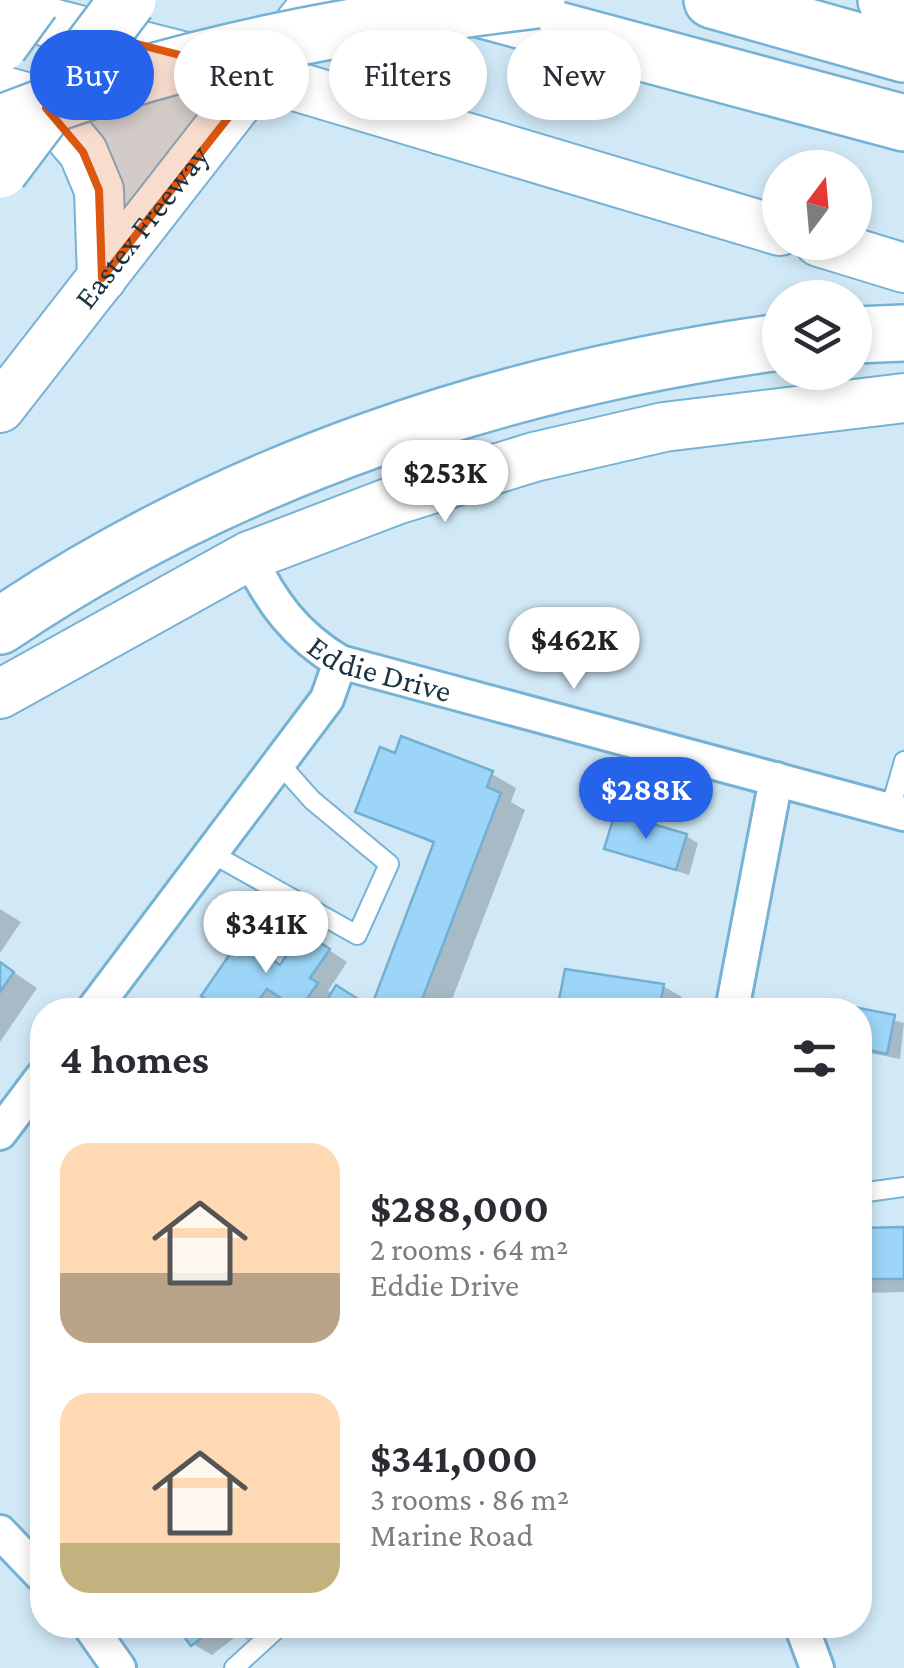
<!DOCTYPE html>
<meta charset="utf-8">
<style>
:root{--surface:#fff;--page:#f7f7f7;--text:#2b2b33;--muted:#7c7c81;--accent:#2563eb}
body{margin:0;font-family:"Crimson Pro",serif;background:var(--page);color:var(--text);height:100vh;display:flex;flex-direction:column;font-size:38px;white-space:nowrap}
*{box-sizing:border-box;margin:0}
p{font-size:32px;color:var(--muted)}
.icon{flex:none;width:55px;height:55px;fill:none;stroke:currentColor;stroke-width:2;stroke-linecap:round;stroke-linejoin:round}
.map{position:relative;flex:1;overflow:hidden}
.side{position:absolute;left:30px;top:998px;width:842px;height:640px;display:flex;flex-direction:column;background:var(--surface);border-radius:40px;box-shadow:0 5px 15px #0003}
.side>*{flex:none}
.top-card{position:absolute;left:30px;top:30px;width:845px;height:90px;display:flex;gap:20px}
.needle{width:65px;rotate:16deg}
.tools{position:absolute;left:762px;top:150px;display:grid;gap:20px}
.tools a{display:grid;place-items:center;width:110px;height:110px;border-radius:50%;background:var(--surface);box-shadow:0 5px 15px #0003;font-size:50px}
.price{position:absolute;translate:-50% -85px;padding:0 22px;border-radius:35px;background:#fff;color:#222;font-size:32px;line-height:65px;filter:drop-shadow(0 2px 5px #0008)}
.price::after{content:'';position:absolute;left:50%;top:60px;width:30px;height:22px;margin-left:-15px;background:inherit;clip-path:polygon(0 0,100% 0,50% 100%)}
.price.on{background:var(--accent);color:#fff}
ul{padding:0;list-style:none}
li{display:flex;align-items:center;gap:30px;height:250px;padding:0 30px}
li span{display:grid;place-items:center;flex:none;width:280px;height:200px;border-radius:30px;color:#555}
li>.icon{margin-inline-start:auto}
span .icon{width:120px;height:120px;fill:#fffc;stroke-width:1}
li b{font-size:42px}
h2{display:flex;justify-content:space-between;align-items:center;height:120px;padding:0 30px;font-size:42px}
.chip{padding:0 35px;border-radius:45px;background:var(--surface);box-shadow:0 5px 15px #0003;font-size:35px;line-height:90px}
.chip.on{background:var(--accent);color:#fff}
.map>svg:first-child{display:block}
.shadow{fill:#0003}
.building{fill:#9cd5f7;stroke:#73afd2;stroke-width:2.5}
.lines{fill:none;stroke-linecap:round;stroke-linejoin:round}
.lane-casing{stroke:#76b2d5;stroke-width:22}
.street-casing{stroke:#76b2d5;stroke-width:38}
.secondary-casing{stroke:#76b2d5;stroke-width:52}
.highway-casing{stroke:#76b2d5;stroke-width:60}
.lane{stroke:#fff;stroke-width:18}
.street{stroke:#fff;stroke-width:32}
.secondary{stroke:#fff;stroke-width:48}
.highway{stroke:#fff;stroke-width:55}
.highway-bridge-casing{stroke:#76b2d5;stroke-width:60;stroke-linecap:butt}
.highway-bridge{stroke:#fff;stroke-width:55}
.marked{fill:#de570f;fill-opacity:0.2;stroke:#de570f;stroke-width:8;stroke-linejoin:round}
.labels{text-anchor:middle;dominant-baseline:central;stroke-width:8;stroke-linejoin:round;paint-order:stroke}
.street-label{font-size:32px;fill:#1b3342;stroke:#fff}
</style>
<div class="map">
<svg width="904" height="1668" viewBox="0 0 904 1668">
<rect width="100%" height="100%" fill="#d1e9f7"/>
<g class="shadow">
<polygon points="396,756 492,774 516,788 511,802 525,810 448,1010 391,1010 376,1001 436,845 359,811"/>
<polygon points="686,836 698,843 689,875 607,848"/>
<polygon points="0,909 21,922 0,953"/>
<polygon points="323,946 347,962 328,991 372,1010 302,1010 286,999 278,1010 225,1010 282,967"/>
<polygon points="0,963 37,988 0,1042"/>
<polygon points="663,986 682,997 680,1010 561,1010"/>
<polygon points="860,1011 904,1023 900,1059 860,1051"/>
<polygon points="860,1230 904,1230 904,1292 860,1293"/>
<polygon points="266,1625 248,1640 238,1635 212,1655 193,1644 178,1626"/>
</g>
<g class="building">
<polygon points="401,736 493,771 487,787 501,793 418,1010 393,1010 373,1002 434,842 355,812 380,747 395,753"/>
<polygon points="615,813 687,834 676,870 604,849"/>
<polygon points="303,931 330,949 310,978 318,983 299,1010 267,989 252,1010 221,1010 201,996 241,938 280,965"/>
<polygon points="0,962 14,972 0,992"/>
<polygon points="565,969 664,984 659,1010 557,1010"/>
<polygon points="336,985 375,1010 321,1010"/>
<polygon points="828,1002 895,1015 887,1054 860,1048 860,1010 827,1010"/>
<polygon points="904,1227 904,1279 860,1279 860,1228"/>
<polygon points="175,1625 218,1625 191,1646"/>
</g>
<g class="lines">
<defs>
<g id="lane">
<polyline points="890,810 904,761"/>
<polyline points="211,853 357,935 389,864 312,800 279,763"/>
<polyline points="860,1193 904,1187"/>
<polyline points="234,1668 281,1625"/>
</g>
<g id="street">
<path id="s1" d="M 249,556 C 271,602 295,635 340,662 L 904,814"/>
<polyline points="93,1010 327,699 340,662"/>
<polyline points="732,1010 776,779"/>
<polyline points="0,1133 42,1077"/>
<polyline points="0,1532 42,1576"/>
<polyline points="89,1625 119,1668"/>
<polyline points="801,1625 817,1668"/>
</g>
<g id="secondary">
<path d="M 433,0 C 392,57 398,76 441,130"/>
<polyline points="0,10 261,76 780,231"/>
<polyline points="0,90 40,101 83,152 99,190 102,278"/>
<polyline points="819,242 904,268"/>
<path id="s2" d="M 0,408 L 318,0"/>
<polyline points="0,694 249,556 396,500 534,457 664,427 904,398"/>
</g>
<g id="highway">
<polyline points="712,0 904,54"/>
<polyline points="886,0 904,2"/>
<polyline points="472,7 904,123"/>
<polyline points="855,335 904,333"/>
<path d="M 0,626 C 232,469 504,380 780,342"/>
</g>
</defs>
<use href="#lane" class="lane-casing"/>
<use href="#street" class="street-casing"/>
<use href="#secondary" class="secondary-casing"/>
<use href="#highway" class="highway-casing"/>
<use href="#lane" class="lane"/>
<use href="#street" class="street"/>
<use href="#secondary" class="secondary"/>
<use href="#highway" class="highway"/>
<defs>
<g id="highway-bridge">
<polyline points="0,44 32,0"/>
<path d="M 0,124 C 170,55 355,22 537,0"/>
<polyline points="0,170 128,0"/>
</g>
</defs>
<use href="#highway-bridge" class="highway-bridge-casing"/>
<use href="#highway-bridge" class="highway-bridge"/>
</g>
<path class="marked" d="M 102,35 L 261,76 L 102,278 L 99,190 L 83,152 L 46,108 Z"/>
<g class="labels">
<g class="street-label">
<text stroke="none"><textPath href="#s2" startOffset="230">Eastex Freeway</textPath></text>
<text stroke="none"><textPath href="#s1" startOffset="182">Eddie Drive</textPath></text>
</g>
</g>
</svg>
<div class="tools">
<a><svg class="needle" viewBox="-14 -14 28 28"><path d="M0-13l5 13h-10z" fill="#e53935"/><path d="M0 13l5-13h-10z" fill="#7c7c81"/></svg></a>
<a><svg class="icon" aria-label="layers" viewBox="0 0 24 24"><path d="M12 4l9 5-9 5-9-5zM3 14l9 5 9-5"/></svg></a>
</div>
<b class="price" style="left:445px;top:525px">$253K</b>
<b class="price" style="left:574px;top:692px">$462K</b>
<b class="price on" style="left:646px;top:842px">$288K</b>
<b class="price" style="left:266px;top:976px">$341K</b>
<div class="top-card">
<a class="chip on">Buy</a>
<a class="chip">Rent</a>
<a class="chip">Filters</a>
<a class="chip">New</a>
</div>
<section class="side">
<h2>4 homes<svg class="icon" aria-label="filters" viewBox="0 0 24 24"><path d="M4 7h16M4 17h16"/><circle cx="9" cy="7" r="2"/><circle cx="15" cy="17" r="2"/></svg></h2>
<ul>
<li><span style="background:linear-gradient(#ffd9b3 65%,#b9a48a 0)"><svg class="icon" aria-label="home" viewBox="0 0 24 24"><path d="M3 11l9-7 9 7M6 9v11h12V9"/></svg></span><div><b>$288,000</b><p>2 rooms · 64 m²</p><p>Eddie Drive</p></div></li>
<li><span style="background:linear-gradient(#ffd9b3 75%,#c2b280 0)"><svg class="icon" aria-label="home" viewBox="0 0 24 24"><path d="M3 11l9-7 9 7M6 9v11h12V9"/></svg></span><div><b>$341,000</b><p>3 rooms · 86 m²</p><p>Marine Road</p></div></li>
</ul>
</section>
</div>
